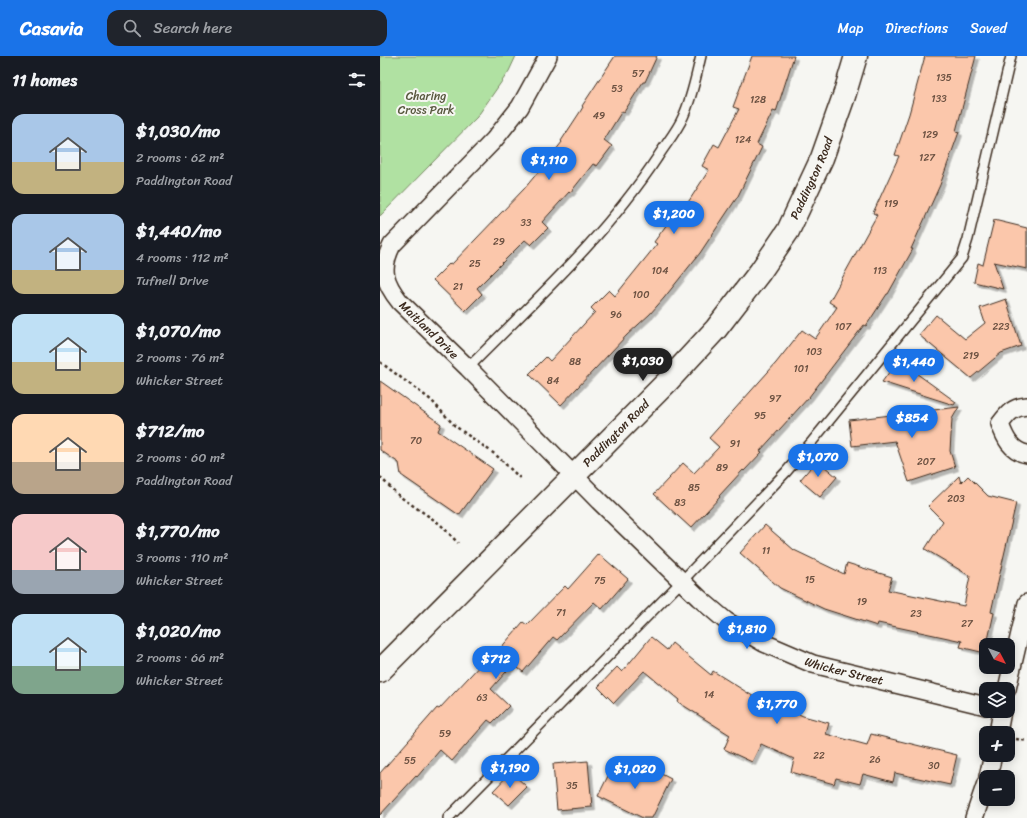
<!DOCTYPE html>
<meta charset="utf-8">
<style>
:root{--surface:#171b24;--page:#20242c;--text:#f1f3f6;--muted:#9ea1a6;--accent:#1a73e8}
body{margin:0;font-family:Sriracha,sans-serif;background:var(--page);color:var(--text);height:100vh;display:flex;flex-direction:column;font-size:15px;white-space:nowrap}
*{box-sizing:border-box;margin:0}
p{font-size:13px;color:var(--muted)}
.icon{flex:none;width:22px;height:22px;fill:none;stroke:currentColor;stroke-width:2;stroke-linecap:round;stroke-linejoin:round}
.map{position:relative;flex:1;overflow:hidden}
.side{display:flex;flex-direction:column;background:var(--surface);width:380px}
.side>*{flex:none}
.needle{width:26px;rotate:131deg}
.controls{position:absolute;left:599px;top:582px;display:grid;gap:8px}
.controls a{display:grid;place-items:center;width:36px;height:36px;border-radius:8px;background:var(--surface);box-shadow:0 2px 10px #0003;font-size:20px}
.price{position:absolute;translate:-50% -34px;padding:0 9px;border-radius:14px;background:var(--accent);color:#fff;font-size:13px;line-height:26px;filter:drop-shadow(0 1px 2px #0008)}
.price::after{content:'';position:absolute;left:50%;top:24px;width:12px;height:9px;margin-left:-6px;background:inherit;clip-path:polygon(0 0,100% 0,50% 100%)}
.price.active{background:#222;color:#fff}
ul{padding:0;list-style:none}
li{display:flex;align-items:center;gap:12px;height:100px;padding:0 12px}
li span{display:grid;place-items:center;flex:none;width:112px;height:80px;border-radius:12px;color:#555}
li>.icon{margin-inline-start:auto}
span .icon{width:48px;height:48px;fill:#fffc;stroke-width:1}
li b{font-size:17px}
h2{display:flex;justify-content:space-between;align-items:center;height:48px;padding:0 12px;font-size:17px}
header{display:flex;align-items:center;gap:24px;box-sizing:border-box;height:56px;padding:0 20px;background:var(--accent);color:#fff}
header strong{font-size:19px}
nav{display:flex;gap:22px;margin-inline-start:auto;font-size:14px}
.search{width:280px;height:36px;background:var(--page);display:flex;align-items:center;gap:10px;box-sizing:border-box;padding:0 14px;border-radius:12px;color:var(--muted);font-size:15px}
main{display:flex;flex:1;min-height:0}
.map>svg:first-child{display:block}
.green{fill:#b0e1a2;stroke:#768660}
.building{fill:#fbc7ab;stroke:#3b2a1e;filter:url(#shadow)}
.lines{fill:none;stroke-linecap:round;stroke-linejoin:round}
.lane-casing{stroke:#3b2a1e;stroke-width:12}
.street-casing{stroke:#3b2a1e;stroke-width:20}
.secondary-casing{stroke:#3b2a1e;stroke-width:25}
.path{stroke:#3b2a1e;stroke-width:2.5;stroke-dasharray:3 3;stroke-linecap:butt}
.lane{stroke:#f6f6f2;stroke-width:9}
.street{stroke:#f6f6f2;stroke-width:17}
.secondary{stroke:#f6f6f2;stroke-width:22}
.labels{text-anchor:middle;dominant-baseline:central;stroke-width:4;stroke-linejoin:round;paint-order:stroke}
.number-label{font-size:10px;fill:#6b5141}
.park-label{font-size:12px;fill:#58583f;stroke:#f6f6f2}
.street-label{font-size:12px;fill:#3b2a1e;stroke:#f6f6f2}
</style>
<header>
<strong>Casavia</strong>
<div class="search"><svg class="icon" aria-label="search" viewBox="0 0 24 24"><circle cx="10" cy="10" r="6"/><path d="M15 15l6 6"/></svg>Search here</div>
<nav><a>Map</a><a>Directions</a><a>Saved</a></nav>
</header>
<main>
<section class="side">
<h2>11 homes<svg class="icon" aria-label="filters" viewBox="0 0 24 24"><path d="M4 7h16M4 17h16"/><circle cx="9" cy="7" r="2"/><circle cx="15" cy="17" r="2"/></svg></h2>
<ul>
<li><span style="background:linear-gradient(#a9c7e8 60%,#c2b280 0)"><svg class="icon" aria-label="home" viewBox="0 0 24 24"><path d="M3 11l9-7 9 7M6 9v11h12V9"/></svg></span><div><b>$1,030/mo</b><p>2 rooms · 62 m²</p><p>Paddington Road</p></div></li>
<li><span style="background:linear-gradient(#a9c7e8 70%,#c2b280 0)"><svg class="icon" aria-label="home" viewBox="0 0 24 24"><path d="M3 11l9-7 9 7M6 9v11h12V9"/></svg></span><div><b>$1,440/mo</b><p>4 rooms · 112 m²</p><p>Tufnell Drive</p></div></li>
<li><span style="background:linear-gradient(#bfe0f5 60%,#c2b280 0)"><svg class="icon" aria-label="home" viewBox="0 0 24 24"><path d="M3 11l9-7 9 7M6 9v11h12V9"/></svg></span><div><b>$1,070/mo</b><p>2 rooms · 76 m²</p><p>Whicker Street</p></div></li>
<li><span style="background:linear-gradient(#ffd9b3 60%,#b9a48a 0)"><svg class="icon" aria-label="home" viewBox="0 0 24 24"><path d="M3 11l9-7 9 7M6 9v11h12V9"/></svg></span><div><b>$712/mo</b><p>2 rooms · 60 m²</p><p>Paddington Road</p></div></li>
<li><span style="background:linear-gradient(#f6c9c9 70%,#9aa5b1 0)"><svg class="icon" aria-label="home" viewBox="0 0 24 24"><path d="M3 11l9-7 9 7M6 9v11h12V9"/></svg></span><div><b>$1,770/mo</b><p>3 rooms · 110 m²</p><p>Whicker Street</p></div></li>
<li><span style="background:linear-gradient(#bfe0f5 65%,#7fa58c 0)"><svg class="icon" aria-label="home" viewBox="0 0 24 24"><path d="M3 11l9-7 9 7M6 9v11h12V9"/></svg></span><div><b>$1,020/mo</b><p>2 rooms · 66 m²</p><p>Whicker Street</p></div></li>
</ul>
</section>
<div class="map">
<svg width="647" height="762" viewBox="0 0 647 762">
<defs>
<filter id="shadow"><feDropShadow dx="3.5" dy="3.5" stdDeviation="0" flood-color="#0004"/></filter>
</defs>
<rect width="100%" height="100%" fill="#f6f6f2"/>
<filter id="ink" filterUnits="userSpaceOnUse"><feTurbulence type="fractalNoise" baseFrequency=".025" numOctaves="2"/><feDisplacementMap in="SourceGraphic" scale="8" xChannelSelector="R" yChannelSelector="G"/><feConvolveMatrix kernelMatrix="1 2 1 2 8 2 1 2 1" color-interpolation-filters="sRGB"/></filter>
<g filter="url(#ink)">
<polygon class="green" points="0,0 136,0 129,15 97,61 0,160"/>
<g class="building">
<polygon points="235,0 277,0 265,26 263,26 244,56 242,55 224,84 232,90 217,110 213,108 190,137 189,136 162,166 168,172 151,189 145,184 97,232 102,238 85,255 53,224 70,207 72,208 144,133 168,104 182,86 181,85 200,56 203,51 202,50"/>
<polygon points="372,0 414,0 396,56 393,55 377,88 382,91 358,140 320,197 284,242 270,258 247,279 181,349 149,318 166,301 170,305 215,256 211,252 229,234 235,240 277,188 274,186 290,164 294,168 329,114 322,110 334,88 339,91 359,53 353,51"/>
<polygon points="545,0 596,0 576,75 579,76 560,129 531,193 533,193 508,238 507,238 486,270 484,269 429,341 380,395 382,396 364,415 363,414 339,440 340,441 311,472 274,438 303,407 314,417 339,391 329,382 396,307 422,274 435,283 457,251 449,246 497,159 493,157 519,100 515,99 529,58"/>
<polygon points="614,164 647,172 647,213 614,206 623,233 594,226 598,207 603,209"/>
<polygon points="626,243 641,290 621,297 591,322 539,279 556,259 585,283 605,267 600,252"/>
<polygon points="518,304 576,346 574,349 502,326"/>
<polygon points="0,325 61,368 58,375 113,413 79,459 21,419 19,407 0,394"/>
<polygon points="579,351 572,363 570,395 575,411 529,426 515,385 472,390 469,364"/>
<polygon points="437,404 457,421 440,441 420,424"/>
<polygon points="579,420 581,427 588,420 608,440 636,447 611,556 614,557 605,597 580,591 582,585 498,567 497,570 444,553 400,532 360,497 385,469 414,494 464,518 467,507 512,521 508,534 584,550 590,520 545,493 563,465 548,450"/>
<polygon points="219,498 248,523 222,553 214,546 177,584 173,581 143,616 133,608 111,633 129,650 112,667 108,664 72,705 60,694 37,721 36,720 0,759 0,717 57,652 59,653 104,605 107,608 143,566 147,569 185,530 188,533"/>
<polygon points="271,581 287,594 292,587 331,619 333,615 387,649 389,644 423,660 449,667 446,678 487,689 491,678 577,699 570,729 515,717 513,726 483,718 480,728 456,722 454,728 411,716 414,703 381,688 372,706 344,693 350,679 298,646 299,644 264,615 234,647 218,631 237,611 242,616"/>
<polygon points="208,705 212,751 177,754 173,708"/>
<polygon points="235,706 257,717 262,708 291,723 272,762 263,762 218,740"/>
<polygon points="131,716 147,731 129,749 113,735"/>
</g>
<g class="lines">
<defs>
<g id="lane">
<path d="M 88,312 C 154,245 225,181 277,102 C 285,89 297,75 303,61 C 312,42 316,20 321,0"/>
<polyline points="68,762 302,525 406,416 430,388 582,202 588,183 631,0"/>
</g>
<g id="street">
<path id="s1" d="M 168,0 L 140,51 L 114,84 L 12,189 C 0,213 4,226 20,246 L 88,312 L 219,445 L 319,542 L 346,565 L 384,587 L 433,608 L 606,650"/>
<path d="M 647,350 C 633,351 628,357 620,368 C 625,382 631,395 647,398"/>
<polyline points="627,633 647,547"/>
<polyline points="618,677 622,655"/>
<polyline points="608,721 613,699"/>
<polyline points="594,762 606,727"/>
</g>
<g id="secondary">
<path id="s2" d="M 0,615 L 287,326 L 336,273 L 380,216 L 408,175 L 442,102 L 464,40 L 476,0"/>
</g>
</defs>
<use href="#lane" class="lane-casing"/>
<use href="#street" class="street-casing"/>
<use href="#secondary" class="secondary-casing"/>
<g class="path">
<polyline points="0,306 51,344 75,370 116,399 142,424"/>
<polyline points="0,421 19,440 60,468 78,487"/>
<polyline points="636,683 647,685"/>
</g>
<use href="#lane" class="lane"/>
<use href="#street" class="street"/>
<use href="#secondary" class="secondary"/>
</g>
</g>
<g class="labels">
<g class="number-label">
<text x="258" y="18">57</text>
<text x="564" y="22">135</text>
<text x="237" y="33">53</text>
<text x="559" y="43">133</text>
<text x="378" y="44">128</text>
<text x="219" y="60">49</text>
<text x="550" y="79">129</text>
<text x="363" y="84">124</text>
<text x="547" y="102">127</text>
<text x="511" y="148">119</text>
<text x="146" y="167">33</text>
<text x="119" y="186">29</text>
<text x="95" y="208">25</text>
<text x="280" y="215">104</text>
<text x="500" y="215">113</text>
<text x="78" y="231">21</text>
<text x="261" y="239">100</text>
<text x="236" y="259">96</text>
<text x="463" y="271">107</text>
<text x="621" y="271">223</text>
<text x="434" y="296">103</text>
<text x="591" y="300">219</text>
<text x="195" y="306">88</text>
<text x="421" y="313">101</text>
<text x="173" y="325">84</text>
<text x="395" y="343">97</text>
<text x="380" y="360">95</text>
<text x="36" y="385">70</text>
<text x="355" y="388">91</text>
<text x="546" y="406">207</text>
<text x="342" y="412">89</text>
<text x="314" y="432">85</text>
<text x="576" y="443">203</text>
<text x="300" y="447">83</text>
<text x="386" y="495">11</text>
<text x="430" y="524">15</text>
<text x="220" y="525">75</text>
<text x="482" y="546">19</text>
<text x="181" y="557">71</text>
<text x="536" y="558">23</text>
<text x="587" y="568">27</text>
<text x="329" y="639">14</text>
<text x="102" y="642">63</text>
<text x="65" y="678">59</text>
<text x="439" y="700">22</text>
<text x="495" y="704">26</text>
<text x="30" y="705">55</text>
<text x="554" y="710">30</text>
<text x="192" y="730">35</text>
</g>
<g class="park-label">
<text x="46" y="40">Charing<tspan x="46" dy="14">Cross Park</tspan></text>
</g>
<g class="street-label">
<text stroke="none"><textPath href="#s2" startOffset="659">Paddington Road</textPath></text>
<text stroke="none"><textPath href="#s1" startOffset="349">Maitland Drive</textPath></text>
<text stroke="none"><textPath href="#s2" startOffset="335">Paddington Road</textPath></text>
<text stroke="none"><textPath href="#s1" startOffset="894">Whicker Street</textPath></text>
</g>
</g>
</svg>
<div class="controls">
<a><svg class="needle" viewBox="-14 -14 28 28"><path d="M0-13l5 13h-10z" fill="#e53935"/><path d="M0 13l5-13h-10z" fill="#9ea1a6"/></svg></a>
<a><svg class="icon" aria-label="layers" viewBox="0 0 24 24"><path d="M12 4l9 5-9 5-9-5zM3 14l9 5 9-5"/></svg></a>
<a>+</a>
<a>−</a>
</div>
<b class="price" style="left:169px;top:125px">$1,110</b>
<b class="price" style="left:294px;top:179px">$1,200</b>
<b class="price active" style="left:263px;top:326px">$1,030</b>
<b class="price" style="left:534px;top:327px">$1,440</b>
<b class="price" style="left:532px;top:383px">$854</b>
<b class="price" style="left:438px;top:422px">$1,070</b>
<b class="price" style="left:367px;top:594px">$1,810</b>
<b class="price" style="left:116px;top:624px">$712</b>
<b class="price" style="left:397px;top:669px">$1,770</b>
<b class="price" style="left:130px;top:733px">$1,190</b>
<b class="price" style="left:255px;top:734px">$1,020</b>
</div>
</main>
